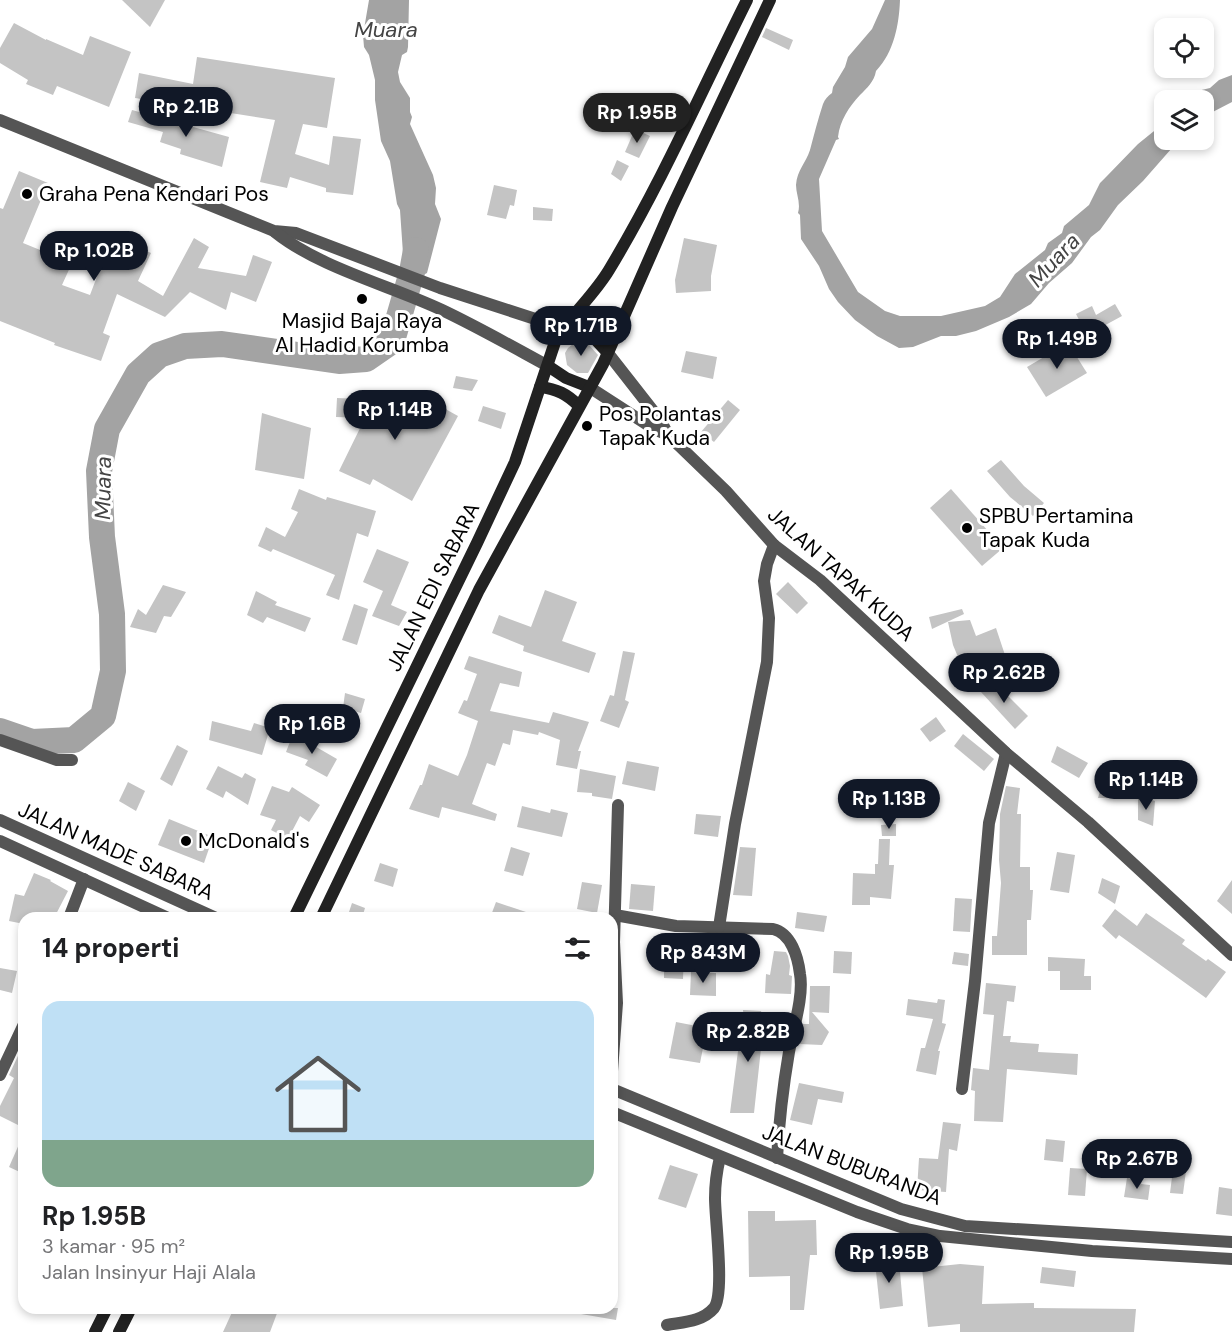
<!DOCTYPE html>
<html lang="id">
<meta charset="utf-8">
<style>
:root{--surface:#fff;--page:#f2f2f2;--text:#202124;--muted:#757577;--line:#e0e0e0;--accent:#111827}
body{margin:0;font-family:"DM Sans",sans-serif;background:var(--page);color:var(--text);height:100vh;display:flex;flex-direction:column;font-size:22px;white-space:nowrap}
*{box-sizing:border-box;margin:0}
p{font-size:20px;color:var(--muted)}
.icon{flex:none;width:33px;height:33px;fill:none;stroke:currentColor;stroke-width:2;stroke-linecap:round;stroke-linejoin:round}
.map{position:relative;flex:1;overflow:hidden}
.sheet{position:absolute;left:18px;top:912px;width:600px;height:402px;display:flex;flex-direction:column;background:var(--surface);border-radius:18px;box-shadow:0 3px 9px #0003}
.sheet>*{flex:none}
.tools{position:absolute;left:1154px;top:18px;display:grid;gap:12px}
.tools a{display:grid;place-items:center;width:60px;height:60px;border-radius:12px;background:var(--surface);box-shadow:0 3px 9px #0003;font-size:30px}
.price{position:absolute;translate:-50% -51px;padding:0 14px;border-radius:21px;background:var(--accent);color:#fff;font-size:20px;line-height:39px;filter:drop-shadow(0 2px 3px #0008)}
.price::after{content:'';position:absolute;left:50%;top:36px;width:18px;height:14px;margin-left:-9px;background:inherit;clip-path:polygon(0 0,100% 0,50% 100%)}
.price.current{background:#222;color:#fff}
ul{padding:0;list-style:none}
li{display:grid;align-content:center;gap:12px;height:318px;padding:0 24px}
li+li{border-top:2px solid var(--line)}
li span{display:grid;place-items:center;height:186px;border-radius:18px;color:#555}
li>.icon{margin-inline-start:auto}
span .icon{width:108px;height:108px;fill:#fffc;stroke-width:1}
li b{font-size:26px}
h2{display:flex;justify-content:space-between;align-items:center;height:72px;padding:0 24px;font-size:26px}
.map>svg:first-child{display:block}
.water{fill:#a3a3a3}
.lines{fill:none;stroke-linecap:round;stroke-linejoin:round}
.river{stroke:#a3a3a3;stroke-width:26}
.building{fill:#c4c4c4}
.minor{stroke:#555;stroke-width:12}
.tertiary{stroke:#555;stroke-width:12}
.secondary{stroke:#222;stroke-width:12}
.poi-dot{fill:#000;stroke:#fff;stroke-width:2}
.labels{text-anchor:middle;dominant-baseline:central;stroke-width:6;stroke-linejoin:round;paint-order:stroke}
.poi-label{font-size:21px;fill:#000;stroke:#fff;text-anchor:start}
.street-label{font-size:21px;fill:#000;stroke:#fff}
.water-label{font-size:22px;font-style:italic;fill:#444;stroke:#fff}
</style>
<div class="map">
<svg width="1232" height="1332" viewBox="0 0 1232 1332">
<rect width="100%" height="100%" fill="#fff"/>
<g class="water">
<polygon points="369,0 409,0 408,47 407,52 402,55 398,72 400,82 410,98 410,112 412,117 410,124 433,175 436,188 435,204 441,219 427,273 421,276 404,268 400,210 397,204 390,161 381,141 375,100 375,80 369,55 364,47 363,35"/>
<path d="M 885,0 L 900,0 C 899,25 894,52 876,71 C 874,82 867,88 860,95 C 849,107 840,120 838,137 L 839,139 L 836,140 L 819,179 L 822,231 L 858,292 L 885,311 L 900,316 L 941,316 L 985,306 L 1000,297 L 1015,274 L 1045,250 L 1048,243 L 1062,233 L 1064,226 L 1089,205 L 1100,183 L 1106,177 L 1138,144 L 1164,123 L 1164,140 L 1179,140 L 1143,181 L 1118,205 L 1100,230 L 1091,237 L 1072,263 L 1049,283 L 1031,304 L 1009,317 L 976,331 L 956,336 L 941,336 L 913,347 L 899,348 L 877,336 L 855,320 L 838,302 L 829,289 L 819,266 L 801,239 L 800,215 L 798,213 C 801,203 796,194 796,185 C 797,170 806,163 810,150 C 814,135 818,119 823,104 C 825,99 828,96 832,93 L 833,87 L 845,67 L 848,57 L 872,29 Z"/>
<polygon points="1232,75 1232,102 1203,117 1203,100 1178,100 1180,98 1193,92 1210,88 1219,80"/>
</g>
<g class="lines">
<polyline class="river" points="0,731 32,742 74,740 103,716 113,671 112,614 102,537 99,471 107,429 138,374 159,355 185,346 222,344 339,361 366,359 392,341 412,272 416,250"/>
</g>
<g class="building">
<polygon points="122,0 165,0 150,27"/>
<polygon points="14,23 46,40 46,39 83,55 90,36 131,52 109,107 57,86 53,95 26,84 28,80 0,63 0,48"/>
<polygon points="766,28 793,40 789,50 762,37"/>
<polygon points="197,57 335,78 327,128 303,124 295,154 329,165 333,136 361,139 353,195 326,192 326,188 290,177 287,188 260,182 275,120 135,98 139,73 193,84"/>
<polygon points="132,110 229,137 222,167 180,154 181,149 160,142 163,132 128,122"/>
<polygon points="635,129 650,136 639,158 625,152"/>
<polygon points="617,160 629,166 621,181 611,174"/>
<polygon points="19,171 48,183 23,243 72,263 62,285 90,295 104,258 122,267 131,244 151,253 138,281 163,296 194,238 209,247 198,268 246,276 253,255 272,262 256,302 231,292 226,310 190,292 165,317 117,294 103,333 110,336 101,361 54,345 55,343 0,321 0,208 3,209"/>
<polygon points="494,185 517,190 514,206 510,205 506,219 487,215"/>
<polygon points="533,207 553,209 552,221 533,220"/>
<polygon points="684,238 717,245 711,276 711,291 676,293 675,280"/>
<polygon points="1115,304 1122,316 1087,335 1076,314 1092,306 1096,315"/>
<polygon points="577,341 589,345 598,355 588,373 577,373 567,365 565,353 568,348"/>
<polygon points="1068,343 1087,373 1046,397 1027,367"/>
<polygon points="686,351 717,357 713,379 681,372"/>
<polygon points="456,376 478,380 472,391 453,388"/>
<polygon points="361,395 427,403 429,400 458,416 412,501 373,479 370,485 339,471 365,418 336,417 337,398 360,399"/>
<polygon points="728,400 740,410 714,442 701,432"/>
<polygon points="483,406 506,413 501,429 478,421"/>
<polygon points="262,413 311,428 304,479 255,470"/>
<polygon points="1001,460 1024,486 1044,503 1033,516 1010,497 987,471"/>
<polygon points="299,489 326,500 327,497 376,511 368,537 357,533 339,600 326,595 335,575 273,549 271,552 258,546 266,527 285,537 298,512 291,509"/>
<polygon points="951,489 1003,548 982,566 930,508"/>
<polygon points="377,549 409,562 391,605 407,612 399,626 372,616 383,591 363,582"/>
<polygon points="788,582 808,603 797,614 776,594"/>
<polygon points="163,585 186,592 171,617 164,616 156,633 130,627 138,609 146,615"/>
<polygon points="545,590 577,602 562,641 596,653 589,673 523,651 524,646 492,633 499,615 531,627"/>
<polygon points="256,591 277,602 275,605 311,618 305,632 267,617 263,623 247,615"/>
<polygon points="354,604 368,609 357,645 342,640"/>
<polygon points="962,609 964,614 932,629 929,617"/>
<polygon points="970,620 976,636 996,628 1005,655 963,669 953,645 948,622"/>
<polygon points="623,651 635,653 625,700 629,702 619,728 600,721 610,695 614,696"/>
<polygon points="469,656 522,672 519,687 500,683 490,711 549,723 553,712 589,722 578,751 581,751 577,769 556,765 560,740 539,732 538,735 513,730 510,745 503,743 495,766 487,763 472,804 497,814 495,821 442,807 439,818 409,809 420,785 422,785 429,764 458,776 467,755 478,721 458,713 464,700 467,701 477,674 464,669"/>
<polygon points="991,679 1028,716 1015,729 981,692"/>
<polygon points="345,693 365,699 361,713 343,708"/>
<polygon points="936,717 946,731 930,742 920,729"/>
<polygon points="212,721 251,731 254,723 270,728 262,755 209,740"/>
<polygon points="293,734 312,742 311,744 337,759 327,777 305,765 308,760 286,752"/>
<polygon points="963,734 994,759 984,771 954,746"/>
<polygon points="177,745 188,751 172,786 160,779"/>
<polygon points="1057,746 1088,763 1079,778 1051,762"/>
<polygon points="627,761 659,767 655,791 622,784"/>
<polygon points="218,766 242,778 245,773 256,779 248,805 226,791 223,798 206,789"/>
<polygon points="580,769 616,776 612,799 592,796 592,793 577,792"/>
<polygon points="1105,772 1123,775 1116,798 1098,798"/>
<polygon points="128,782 145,791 136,811 119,801"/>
<polygon points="272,786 289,792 292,787 320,805 309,822 300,816 288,839 271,830 276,820 260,815"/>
<polygon points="1006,786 1020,788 1017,814 1021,814 1020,867 1030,867 1030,890 1033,890 1031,920 1027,920 1027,955 992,955 992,936 997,936 1001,883 999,860 1000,814"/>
<polygon points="1138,796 1155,801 1153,826 1138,820"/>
<polygon points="522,806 550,813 551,809 568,813 562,837 517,827"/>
<polygon points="696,814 721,816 718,837 694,834"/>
<polygon points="169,819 213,837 204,863 158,845"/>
<polygon points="896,824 896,836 882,836 881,825"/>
<polygon points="879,839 890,839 889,865 894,865 891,899 870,897 870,905 852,905 853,873 875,874 875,864 878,864"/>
<polygon points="511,847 530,853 523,876 504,871"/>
<polygon points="740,847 756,848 752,896 733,895"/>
<polygon points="1057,852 1075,855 1069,893 1050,890"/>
<polygon points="380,863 398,869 393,887 374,881"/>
<polygon points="34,873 51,880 50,881 68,891 54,918 24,918 24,924 9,921 15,894 24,896"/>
<polygon points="1102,878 1120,886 1115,904 1098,893"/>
<polygon points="1232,880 1232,914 1217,901"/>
<polygon points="582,882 602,885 597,913 577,909"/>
<polygon points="631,884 655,886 653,911 629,909"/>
<polygon points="955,898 972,899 970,932 953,931"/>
<polygon points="496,902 538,916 537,918 490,918"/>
<polygon points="352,903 365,908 362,918 347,918"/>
<polygon points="1115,909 1137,926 1146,913 1185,940 1182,944 1206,961 1208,959 1226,972 1206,998 1119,935 1116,939 1102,926"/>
<polygon points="797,912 827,916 824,932 795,928"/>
<polygon points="774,951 786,952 788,956 790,966 789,975 792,976 791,994 765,993 766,974 770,975"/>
<polygon points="834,951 852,952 851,974 833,973"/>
<polygon points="954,952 969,954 968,966 952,964"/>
<polygon points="664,953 684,953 683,979 664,978"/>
<polygon points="1048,957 1085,959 1084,976 1091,976 1091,990 1060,990 1060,971 1048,971"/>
<polygon points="0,968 17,971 12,993 0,990"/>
<polygon points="691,972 716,973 716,996 690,995"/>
<polygon points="986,983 1016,986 1014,1002 1007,1001 1003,1036 1011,1036 1010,1042 1039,1044 1038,1052 1078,1054 1077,1075 1007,1069 1003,1122 974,1121 975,1091 971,1090 973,1068 989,1070 994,1015 983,1014"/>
<polygon points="810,986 830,986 829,1013 812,1012 829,1032 822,1045 799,1044 803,1037 803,1024 809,1024"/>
<polygon points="908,999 937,1003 938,999 945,1000 942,1023 946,1024 938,1051 940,1051 936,1075 916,1071 921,1048 925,1048 933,1019 906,1015"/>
<polygon points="743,1010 761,1011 766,1027 763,1030 754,1113 730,1113 741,1028 745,1029"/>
<polygon points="676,1022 707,1028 700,1063 669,1058"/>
<polygon points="24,1043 24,1128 0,1116 0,1106 14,1078 9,1075"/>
<polygon points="799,1083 844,1092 842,1103 818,1099 812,1125 790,1120"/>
<polygon points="943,1122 961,1124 957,1151 949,1149 946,1192 917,1190 919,1158 938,1159"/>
<polygon points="24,1133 24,1174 9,1167"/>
<polygon points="1046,1139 1065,1141 1063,1162 1044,1160"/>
<polygon points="1174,1161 1187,1163 1183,1194 1170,1193"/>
<polygon points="670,1165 698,1174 686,1208 658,1199"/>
<polygon points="1070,1168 1087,1169 1085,1196 1068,1195"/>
<polygon points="1127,1178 1142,1180 1141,1184 1150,1185 1148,1200 1124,1197"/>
<polygon points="1219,1187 1232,1189 1232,1216 1216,1214"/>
<polygon points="748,1211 775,1211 775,1221 816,1220 817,1255 810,1255 804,1310 790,1310 790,1276 749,1277"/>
<polygon points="899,1260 903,1306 880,1309 875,1262"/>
<polygon points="960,1264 984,1266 982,1304 1034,1303 1034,1308 1136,1309 1134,1332 960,1332 960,1324 928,1327 922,1268"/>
<polygon points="1042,1267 1076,1271 1074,1287 1040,1283"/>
<polygon points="234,1308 279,1308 270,1332 223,1332"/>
<polygon points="582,1308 618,1308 616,1320 581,1314"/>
</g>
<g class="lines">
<g class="minor">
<polyline points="0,740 57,760 72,760"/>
<path d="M 615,915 L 676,926 L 773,929 C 791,933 798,957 800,974 C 804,996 793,1029 789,1052 C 783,1087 779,1122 777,1158"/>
<polyline points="69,918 84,879"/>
<polyline points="719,927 735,824 767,662 769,618 764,581 767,564 774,545"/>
<polyline points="612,1071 617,1003 614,942 618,805"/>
<polyline points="0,1075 24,1024"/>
<polyline points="962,1089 975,981 989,823 1006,753"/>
<path d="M 667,1325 C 683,1322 702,1322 714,1308 C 725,1294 715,1220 715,1198 C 715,1184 717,1170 720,1157"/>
</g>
<g class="tertiary">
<polyline points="0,120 274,231 296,233 440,288 563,328"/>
<path d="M 275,232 C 320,268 389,285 442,310 C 478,327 513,347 548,366"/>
<polyline points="607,352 661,421 668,435"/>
<polyline points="589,387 654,429 668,435 726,491 774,545 820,580 1006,753 1088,822 1232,955"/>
<polyline points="0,820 216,918"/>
<polyline points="0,841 168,918"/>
<polyline points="612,1089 901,1209 965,1226 1232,1242"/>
<polyline points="612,1112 857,1212 907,1229 940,1236 1092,1251 1232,1259"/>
</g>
<g class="secondary">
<polyline points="563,328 594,338 607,352"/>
<polyline points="548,366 566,378 589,387"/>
<path d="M 540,387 C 557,389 567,394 579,406"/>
<path d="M 294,918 L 477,543 L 515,462 L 556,339 C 571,315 594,295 609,270 C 661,184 702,90 747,0"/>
<polyline points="321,918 479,590 603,364 672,207 770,0"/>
<polyline points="95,1332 107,1308"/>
<polyline points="119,1332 131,1308"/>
</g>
</g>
<g class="poi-dot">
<circle cx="27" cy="194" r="6"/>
<circle cx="362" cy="299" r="6"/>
<circle cx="587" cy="426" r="6"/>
<circle cx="967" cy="528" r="6"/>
<circle cx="186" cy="841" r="6"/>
</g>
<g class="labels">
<g class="poi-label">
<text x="39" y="194">Graha Pena Kendari Pos</text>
<text x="362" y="321" text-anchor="middle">Masjid Baja Raya<tspan x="362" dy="24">Al Hadid Korumba</tspan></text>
<text x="599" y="414">Pos Polantas<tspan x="599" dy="24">Tapak Kuda</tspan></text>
<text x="979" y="516">SPBU Pertamina<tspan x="979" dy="24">Tapak Kuda</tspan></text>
<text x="198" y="841">McDonald's</text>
</g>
<g class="street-label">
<text transform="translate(841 574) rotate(42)">JALAN TAPAK KUDA</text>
<text transform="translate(433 587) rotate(-64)">JALAN EDI SABARA</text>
<text transform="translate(116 851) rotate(24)">JALAN MADE SABARA</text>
<text transform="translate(852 1165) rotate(21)">JALAN BUBURANDA</text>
</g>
<g class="water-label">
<text x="386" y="29">Muara</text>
<text transform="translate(1054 260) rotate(-47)">Muara</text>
<text transform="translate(103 488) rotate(-89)">Muara</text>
</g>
</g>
</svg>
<div class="tools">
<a><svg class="icon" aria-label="locate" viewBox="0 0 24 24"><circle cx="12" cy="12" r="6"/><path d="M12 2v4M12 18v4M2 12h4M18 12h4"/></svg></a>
<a><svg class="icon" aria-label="layers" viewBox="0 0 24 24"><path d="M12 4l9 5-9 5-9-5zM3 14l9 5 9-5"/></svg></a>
</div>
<b class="price" style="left:186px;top:138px">Rp 2.1B</b>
<b class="price current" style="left:637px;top:144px">Rp 1.95B</b>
<b class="price" style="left:94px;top:282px">Rp 1.02B</b>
<b class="price" style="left:581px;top:357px">Rp 1.71B</b>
<b class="price" style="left:1057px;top:370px">Rp 1.49B</b>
<b class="price" style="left:395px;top:441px">Rp 1.14B</b>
<b class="price" style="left:1004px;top:704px">Rp 2.62B</b>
<b class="price" style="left:312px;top:755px">Rp 1.6B</b>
<b class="price" style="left:1146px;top:811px">Rp 1.14B</b>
<b class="price" style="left:889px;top:830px">Rp 1.13B</b>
<b class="price" style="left:703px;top:984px">Rp 843M</b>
<b class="price" style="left:748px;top:1063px">Rp 2.82B</b>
<b class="price" style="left:1137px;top:1190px">Rp 2.67B</b>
<b class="price" style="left:889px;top:1284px">Rp 1.95B</b>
<section class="sheet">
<h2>14 properti<svg class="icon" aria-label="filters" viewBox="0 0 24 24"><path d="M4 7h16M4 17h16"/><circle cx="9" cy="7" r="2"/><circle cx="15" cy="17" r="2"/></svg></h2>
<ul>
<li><span style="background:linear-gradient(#bfe0f5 75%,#7fa58c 0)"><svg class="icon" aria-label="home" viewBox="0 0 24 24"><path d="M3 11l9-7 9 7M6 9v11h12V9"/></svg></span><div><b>Rp 1.95B</b><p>3 kamar · 95 m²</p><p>Jalan Insinyur Haji Alala</p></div></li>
</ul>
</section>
</div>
